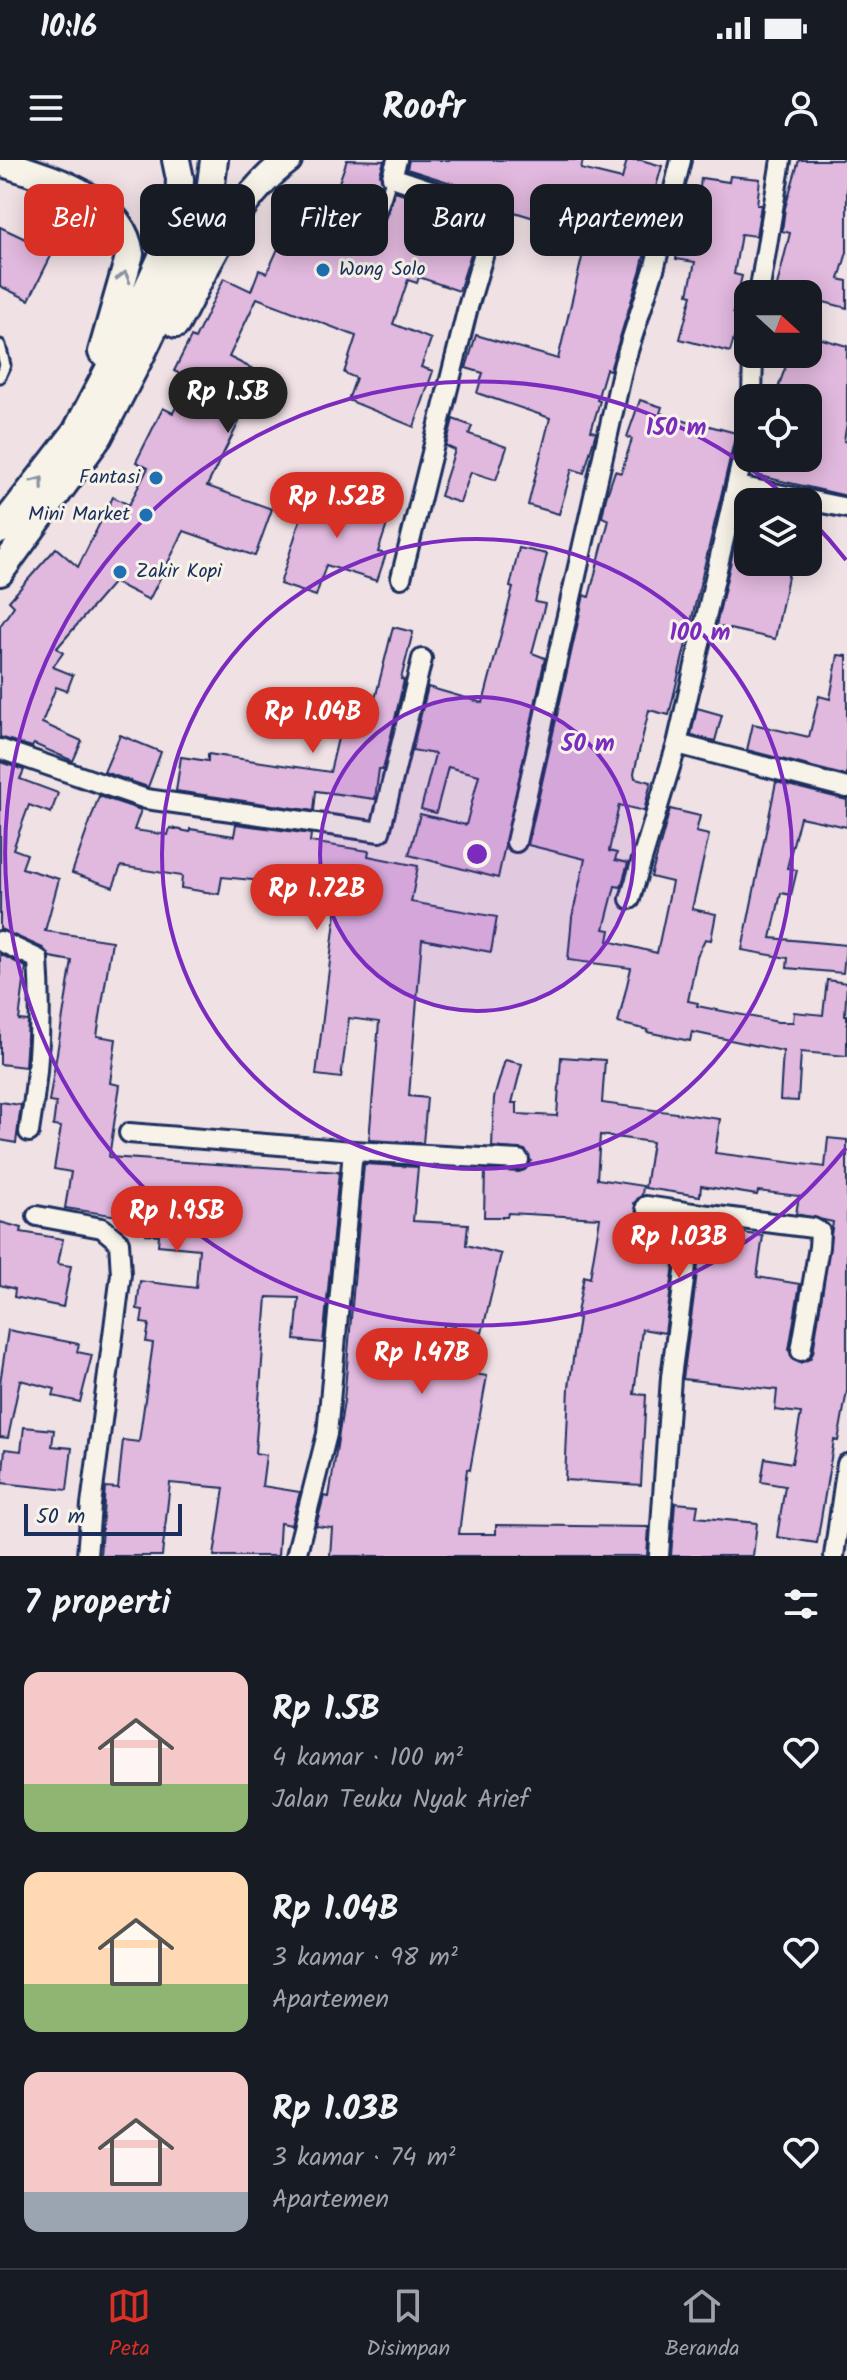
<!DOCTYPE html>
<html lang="id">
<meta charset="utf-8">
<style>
:root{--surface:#171b24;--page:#242831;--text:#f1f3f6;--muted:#9ea1a6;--line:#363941;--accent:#d93025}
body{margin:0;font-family:Kalam,sans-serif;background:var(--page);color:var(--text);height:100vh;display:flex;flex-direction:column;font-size:30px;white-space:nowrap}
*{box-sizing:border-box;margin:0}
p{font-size:26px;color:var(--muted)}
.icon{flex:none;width:44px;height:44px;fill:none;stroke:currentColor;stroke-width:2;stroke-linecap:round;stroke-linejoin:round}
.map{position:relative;height:1396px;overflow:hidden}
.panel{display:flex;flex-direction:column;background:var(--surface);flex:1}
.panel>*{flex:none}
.hud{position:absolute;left:24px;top:24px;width:800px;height:72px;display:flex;gap:16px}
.needle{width:52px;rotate:111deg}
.buttons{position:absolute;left:734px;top:120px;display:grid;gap:16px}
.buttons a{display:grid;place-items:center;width:88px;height:88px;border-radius:16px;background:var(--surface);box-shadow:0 4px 20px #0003;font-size:40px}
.scale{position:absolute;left:24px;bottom:20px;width:158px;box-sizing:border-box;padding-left:8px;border:4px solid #1b2f5e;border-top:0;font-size:22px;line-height:28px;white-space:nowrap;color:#1b2f5e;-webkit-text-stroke:6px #f7f3e8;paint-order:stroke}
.price{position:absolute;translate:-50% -68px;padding:0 18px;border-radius:28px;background:var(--accent);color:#fff;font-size:26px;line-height:52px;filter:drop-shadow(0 2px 4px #0008)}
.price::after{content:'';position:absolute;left:50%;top:48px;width:24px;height:18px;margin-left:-12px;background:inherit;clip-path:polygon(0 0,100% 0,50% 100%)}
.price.on{background:#222;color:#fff}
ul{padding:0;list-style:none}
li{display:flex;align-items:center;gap:24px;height:200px;padding:0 24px}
li span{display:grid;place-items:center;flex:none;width:224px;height:160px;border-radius:16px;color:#555}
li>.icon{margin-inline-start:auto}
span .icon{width:96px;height:96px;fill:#fffc;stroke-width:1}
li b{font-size:34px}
h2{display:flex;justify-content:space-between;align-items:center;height:96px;padding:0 24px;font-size:34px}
.pill{padding:0 28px;border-radius:16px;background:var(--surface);box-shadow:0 4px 20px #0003;font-size:28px;line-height:72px}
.pill.on{background:var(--accent);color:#fff}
.status{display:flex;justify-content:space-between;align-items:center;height:56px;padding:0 40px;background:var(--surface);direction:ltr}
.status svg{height:22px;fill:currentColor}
header{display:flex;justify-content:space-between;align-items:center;height:104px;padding:0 24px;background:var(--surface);font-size:36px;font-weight:700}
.dock{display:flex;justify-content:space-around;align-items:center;height:112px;border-top:2px solid var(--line);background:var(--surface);font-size:22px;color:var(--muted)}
.dock a{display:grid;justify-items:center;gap:4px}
.dock .on{color:var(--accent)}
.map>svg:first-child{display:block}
.building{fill:#e1b8de;stroke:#1b2f5e;stroke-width:2}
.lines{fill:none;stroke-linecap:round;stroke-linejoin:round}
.service-casing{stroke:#1b2f5e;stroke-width:15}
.minor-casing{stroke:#1b2f5e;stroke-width:24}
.secondary-casing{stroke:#1b2f5e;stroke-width:32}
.service{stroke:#f7f3e8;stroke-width:9}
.minor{stroke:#f7f3e8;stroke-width:18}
.secondary{stroke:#f7f3e8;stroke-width:26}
.oneway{stroke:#8991a3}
.ring{fill:none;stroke:#7b2cbf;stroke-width:4}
.poi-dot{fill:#1f6fb2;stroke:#f7f3e8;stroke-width:3}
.labels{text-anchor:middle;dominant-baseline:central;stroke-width:6;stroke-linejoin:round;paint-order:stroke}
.poi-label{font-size:20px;fill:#1b2f5e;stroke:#f7f3e8;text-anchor:start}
.centre{fill:#7b2cbf;stroke:#f7f3e8;stroke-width:4}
.ring-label{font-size:24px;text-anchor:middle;font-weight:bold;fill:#7b2cbf;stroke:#f7f3e8;stroke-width:6;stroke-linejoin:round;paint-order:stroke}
</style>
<div class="status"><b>10:16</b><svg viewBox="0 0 49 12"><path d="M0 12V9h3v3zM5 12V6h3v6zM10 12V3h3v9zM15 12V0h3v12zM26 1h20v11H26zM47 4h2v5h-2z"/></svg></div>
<header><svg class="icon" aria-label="menu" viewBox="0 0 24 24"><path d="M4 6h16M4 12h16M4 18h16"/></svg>Roofr<svg class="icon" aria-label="person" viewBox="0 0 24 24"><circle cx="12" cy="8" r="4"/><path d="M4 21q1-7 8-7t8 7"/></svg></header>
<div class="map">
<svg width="847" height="1396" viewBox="0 0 847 1396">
<rect width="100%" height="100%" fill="#f0e1e5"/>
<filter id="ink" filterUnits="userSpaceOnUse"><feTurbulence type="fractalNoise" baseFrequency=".0125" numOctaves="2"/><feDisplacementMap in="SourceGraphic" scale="16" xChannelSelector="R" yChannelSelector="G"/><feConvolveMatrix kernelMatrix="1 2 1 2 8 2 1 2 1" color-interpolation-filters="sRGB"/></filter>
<g filter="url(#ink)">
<g class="building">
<polygon points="347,0 384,1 380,14 382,23 367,60 318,44 322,33 329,35 333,24 338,25"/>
<polygon points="409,0 583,0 581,9 622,19 627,0 641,0 662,6 656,27 660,28 641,109 610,210 606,209 597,240 600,241 591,271 596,272 584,313 572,309 559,354 528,345 550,258 477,233 483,213 466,208 476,175 558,199 585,85 577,83 580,72 508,50 511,42 407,9"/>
<polygon points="799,0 847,0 847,92 839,119 847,121 847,148 808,138 808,134 776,130 790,73 782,71 785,48"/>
<polygon points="730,16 760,19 757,45 761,45 756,76 741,74 734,114 742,116 733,153 741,155 730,192 680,179 692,135 688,134 695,102 676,99 686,35 699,37 701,18 729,22"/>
<polygon points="395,31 428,42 419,65 474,84 459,131 419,117 417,123 408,120 393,164 431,179 421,207 433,211 414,267 348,240 356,218 344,213 356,176 257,138 229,197 263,214 207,326 272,349 255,396 184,371 149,440 114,422 57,488 63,493 53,507 73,515 67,531 56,527 42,563 82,581 73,601 34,584 32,587 0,577 0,466 14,446 9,441 56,388 78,407 113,337 129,345 148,308 136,302 163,248 173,253 190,219 174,211 191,177 195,179 224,118 251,131 259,110 267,113 296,49 316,58 372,76 384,62"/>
<polygon points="0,67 53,92 29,140 0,126"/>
<polygon points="808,175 847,186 847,262 844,281 847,282 847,336 751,314 755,298 808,298 808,238 777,231 790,194 808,194"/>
<polygon points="640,240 662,247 660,253 697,265 698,263 736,273 669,555 649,550 634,613 635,618 651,622 644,651 619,645 609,691 617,693 615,700 628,703 621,727 615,726 604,769 610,770 608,781 657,793 672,722 651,717 670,649 700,656 696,672 709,675 692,749 716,754 711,780 705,779 697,796 688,841 698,843 697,846 778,862 793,862 794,852 823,855 827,820 847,823 845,855 847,855 847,896 801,892 798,941 780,940 783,891 692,872 690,881 647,872 648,870 618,863 631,808 568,800 572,757 585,699 528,685 584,435 589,437 609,360 602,357 606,338 615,311 621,313 632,279 627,277"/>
<polygon points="453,259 472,266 469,274 507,287 496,320 471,312 460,343 440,336 455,290 446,286"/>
<polygon points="310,329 364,347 368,335 394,343 378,392 386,394 377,421 326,405 316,436 280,424"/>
<polygon points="745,340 748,340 748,402 791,402 775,479 716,466"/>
<polygon points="519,388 547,394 535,442 545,444 532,493 545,498 498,718 409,695 420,654 466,665 479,615 448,607 436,653 421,649 435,594 412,590 428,527 483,543 513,428 510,427"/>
<polygon points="393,467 413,472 401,519 404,520 383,610 379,609 375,639 316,631 314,651 176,631 181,597 208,601 208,594 330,612 344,553 370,559"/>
<polygon points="838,495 847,496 847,616 747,590 753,564 809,577 819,536 830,539"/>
<polygon points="697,548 722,555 715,581 691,575"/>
<polygon points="120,575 161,592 148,627 104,612"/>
<polygon points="0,602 24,610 20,619 58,633 51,653 29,645 13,689 27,694 22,708 59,719 45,771 112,781 97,876 116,879 110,923 120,925 109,997 339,1012 323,1183 295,1180 299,1138 267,1137 255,1293 266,1295 262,1326 300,1332 291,1365 280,1363 278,1396 214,1396 224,1328 170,1323 162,1396 100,1396 105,1327 118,1328 123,1280 139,1282 153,1183 146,1182 149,1164 141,1163 143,1150 137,1149 140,1121 196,1128 199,1089 158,1085 159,1075 146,1074 146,1068 124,1066 125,1057 65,1048 71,1012 54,1009 61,967 53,966 56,943 49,942 72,801 50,797 43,788 0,769"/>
<polygon points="776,622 847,640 847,667 800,657 787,708 797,710 791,735 781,733 771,778 846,785 843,813 787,808 788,798 742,790"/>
<polygon points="99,636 141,650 134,670 168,675 170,668 190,672 190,669 234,676 236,664 311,674 310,682 369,691 368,696 418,706 411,742 497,757 491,792 422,779 409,936 427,938 423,983 369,980 379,862 349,858 341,918 316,915 339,728 329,727 329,723 284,719 284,723 222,717 219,734 181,728 182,716 121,706 113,727 72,713"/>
<polygon points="0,794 26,807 19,860 28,861 25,907 0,904"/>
<polygon points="561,897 605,900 602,943 720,959 715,993 825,1007 828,978 847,980 847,1231 838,1281 834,1280 817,1383 777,1377 785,1326 761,1322 765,1298 792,1303 801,1253 775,1250 777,1230 683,1219 703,1067 763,1076 757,1117 800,1124 789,1190 793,1200 800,1203 810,1199 813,1193 833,1062 796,1054 799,1036 758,1031 757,1035 701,1026 700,1036 645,1028 652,982 600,975 597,1019 643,1026 642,1035 634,1043 638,1055 636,1068 678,1074 665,1173 642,1169 634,1234 646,1235 641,1325 565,1320 569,1227 579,1158 576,1158 584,1116 590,1118 600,1058 508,1053 507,1057 484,1057 485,1010 519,1012 525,1010 531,1001 525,990 492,987 494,938 505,900 522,904 512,943 517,943 517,954 557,956"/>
<polygon points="0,942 21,945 16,983 0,980"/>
<polygon points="364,1004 418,1007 413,1061 468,1064 466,1085 501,1094 482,1173 444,1164 441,1208 487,1216 470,1310 467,1309 459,1374 496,1374 496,1365 649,1367 647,1396 330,1396 332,1368 316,1366 324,1336 329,1337 344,1241"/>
<polygon points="0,1062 22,1068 21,1072 63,1079 58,1104 71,1106 63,1147 14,1137 15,1129 0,1125"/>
<polygon points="8,1170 79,1184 77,1192 92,1195 80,1242 53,1236 55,1229 20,1220 8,1278 0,1277 0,1223"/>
<polygon points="24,1267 54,1270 52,1286 72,1288 67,1330 2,1323 5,1289 21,1291"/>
<polygon points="675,1343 698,1345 696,1357 757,1363 753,1396 671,1396"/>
</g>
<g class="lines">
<defs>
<g id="service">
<path d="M 318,51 L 369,69 C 382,58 386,33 392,17"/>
<polyline points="0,185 5,205 0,217"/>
</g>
<g id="minor">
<polyline points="397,0 392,17 496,52 468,147 401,418"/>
<polyline points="759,134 781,0"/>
<polyline points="752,238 753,194"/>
<polyline points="748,274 677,584 847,628"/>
<polyline points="738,326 847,348"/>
<polyline points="0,589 146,639 380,672 422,499"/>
<polyline points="516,682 624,203 655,106 681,0"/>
<polyline points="630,739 677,584"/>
<path d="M 0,781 L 38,799 C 42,857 39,915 29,972"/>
<polyline points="129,973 353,991"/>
<polyline points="646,1046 693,1053 671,1217 659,1396"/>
<polyline points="693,1053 813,1068 820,1072 819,1087 801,1191"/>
<polyline points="37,1056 102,1068 119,1082 121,1114 91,1345 87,1396"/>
<polyline points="296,1396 327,1274 353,991 519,1000"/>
<polyline points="834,1396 847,1304"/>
</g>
<g id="secondary">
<path d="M 0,2 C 48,18 122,36 130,94 L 102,192"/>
<path d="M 176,164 C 208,105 233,41 288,0"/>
<polyline points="0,370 76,272 119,190 162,97 174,66 179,44 180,19 176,0"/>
<polyline points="0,412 99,276 140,197 201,70 209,40 214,0"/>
</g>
</defs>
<use href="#service" class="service-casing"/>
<use href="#minor" class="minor-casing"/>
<use href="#secondary" class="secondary-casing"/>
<use href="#service" class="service"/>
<use href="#minor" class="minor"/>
<use href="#secondary" class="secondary"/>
</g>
<defs><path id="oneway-chevron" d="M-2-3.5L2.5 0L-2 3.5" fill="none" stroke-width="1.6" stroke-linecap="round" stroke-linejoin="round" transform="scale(2)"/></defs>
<g class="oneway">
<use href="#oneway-chevron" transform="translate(124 117) rotate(-75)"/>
<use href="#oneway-chevron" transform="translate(39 322) rotate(-53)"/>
</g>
</g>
<circle cx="477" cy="694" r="157" fill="#7b2cbf" fill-opacity=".12"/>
<g class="ring">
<circle cx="477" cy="694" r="157"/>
<circle cx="477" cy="694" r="315"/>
<path d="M846 988A472 472 0 1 1 790 340M811 360A472 472 0 0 1 846 400"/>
</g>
<g class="poi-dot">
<circle cx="323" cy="110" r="8"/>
<circle cx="156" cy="318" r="8"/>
<circle cx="146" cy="355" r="8"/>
<circle cx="120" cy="412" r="8"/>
</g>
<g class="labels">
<g class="poi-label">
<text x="339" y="110">Wong Solo</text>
<text x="140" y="318" text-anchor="end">Fantasi</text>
<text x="130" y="355" text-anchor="end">Mini Market</text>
<text x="136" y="412">Zakir Kopi</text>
</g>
</g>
<circle cx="477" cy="694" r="12" class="centre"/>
<g class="ring-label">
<text x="676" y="275">150 m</text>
<text x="700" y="480">100 m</text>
<text x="588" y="591">50 m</text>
</g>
</svg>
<div class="buttons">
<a><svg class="needle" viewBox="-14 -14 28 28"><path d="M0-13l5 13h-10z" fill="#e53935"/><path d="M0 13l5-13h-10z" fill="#9ea1a6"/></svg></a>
<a><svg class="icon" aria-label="locate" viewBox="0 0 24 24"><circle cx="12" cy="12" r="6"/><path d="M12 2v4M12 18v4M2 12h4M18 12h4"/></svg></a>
<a><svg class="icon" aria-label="layers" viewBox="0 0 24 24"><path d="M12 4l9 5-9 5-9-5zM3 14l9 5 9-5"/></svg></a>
</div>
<div class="scale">50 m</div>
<b class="price on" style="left:228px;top:275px">Rp 1.5B</b>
<b class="price" style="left:337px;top:380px">Rp 1.52B</b>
<b class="price" style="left:313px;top:595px">Rp 1.04B</b>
<b class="price" style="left:317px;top:772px">Rp 1.72B</b>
<b class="price" style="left:177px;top:1094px">Rp 1.95B</b>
<b class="price" style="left:679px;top:1120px">Rp 1.03B</b>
<b class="price" style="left:422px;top:1236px">Rp 1.47B</b>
<div class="hud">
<a class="pill on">Beli</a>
<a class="pill">Sewa</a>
<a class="pill">Filter</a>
<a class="pill">Baru</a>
<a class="pill">Apartemen</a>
</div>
</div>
<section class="panel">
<h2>7 properti<svg class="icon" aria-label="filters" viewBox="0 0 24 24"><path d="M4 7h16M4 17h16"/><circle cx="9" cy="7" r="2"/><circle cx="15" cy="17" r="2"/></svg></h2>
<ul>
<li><span style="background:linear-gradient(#f6c9c9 70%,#8fb573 0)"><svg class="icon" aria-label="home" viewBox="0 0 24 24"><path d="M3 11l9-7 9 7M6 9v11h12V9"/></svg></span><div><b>Rp 1.5B</b><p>4 kamar · 100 m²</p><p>Jalan Teuku Nyak Arief</p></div><svg class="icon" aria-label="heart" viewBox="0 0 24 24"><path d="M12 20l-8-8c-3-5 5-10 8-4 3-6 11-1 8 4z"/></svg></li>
<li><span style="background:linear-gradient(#ffd9b3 70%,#8fb573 0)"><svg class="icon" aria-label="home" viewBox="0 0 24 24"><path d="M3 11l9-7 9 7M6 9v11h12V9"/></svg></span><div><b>Rp 1.04B</b><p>3 kamar · 98 m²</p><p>Apartemen</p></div><svg class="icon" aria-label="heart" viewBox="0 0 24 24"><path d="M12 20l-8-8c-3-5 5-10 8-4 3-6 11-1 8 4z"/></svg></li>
<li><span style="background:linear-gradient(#f6c9c9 75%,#9aa5b1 0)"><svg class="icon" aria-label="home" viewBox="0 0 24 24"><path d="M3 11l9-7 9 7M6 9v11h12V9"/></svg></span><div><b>Rp 1.03B</b><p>3 kamar · 74 m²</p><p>Apartemen</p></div><svg class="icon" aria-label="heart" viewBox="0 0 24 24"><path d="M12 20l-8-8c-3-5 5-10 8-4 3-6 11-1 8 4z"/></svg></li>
</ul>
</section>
<nav class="dock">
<a class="on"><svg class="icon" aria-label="map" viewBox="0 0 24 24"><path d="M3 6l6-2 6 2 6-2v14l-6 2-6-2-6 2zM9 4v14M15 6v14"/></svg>Peta</a>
<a><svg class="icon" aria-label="saved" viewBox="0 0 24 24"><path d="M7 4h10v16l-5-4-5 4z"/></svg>Disimpan</a>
<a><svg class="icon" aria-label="home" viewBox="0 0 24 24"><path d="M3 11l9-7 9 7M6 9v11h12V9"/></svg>Beranda</a>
</nav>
